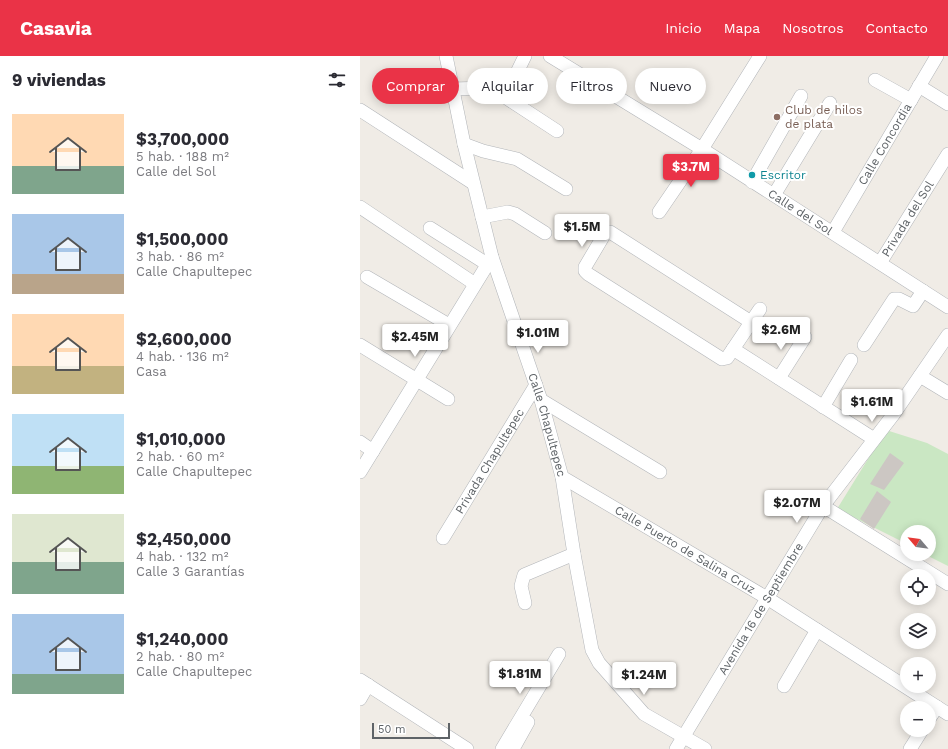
<!DOCTYPE html>
<html lang="es">
<meta charset="utf-8">
<style>
:root{--surface:#fff;--page:#f7f7f7;--text:#2b2b33;--muted:#7c7c81;--accent:#ea3347}
body{margin:0;font-family:"Work Sans",sans-serif;background:var(--page);color:var(--text);height:100vh;display:flex;flex-direction:column;font-size:15px;white-space:nowrap}
*{box-sizing:border-box;margin:0}
p{font-size:13px;color:var(--muted)}
.icon{flex:none;width:22px;height:22px;fill:none;stroke:currentColor;stroke-width:2;stroke-linecap:round;stroke-linejoin:round}
.map{position:relative;flex:1;overflow:hidden}
.details{display:flex;flex-direction:column;background:var(--surface);width:360px}
.details>*{flex:none}
.guide{position:absolute;left:12px;top:12px;width:380px;height:36px;display:flex;gap:8px}
.needle{width:26px;rotate:299deg}
.controls{position:absolute;left:540px;top:469px;display:grid;gap:8px}
.controls a{display:grid;place-items:center;width:36px;height:36px;border-radius:50%;background:var(--surface);box-shadow:0 2px 10px #0003;font-size:20px}
.scale{position:absolute;left:12px;bottom:10px;width:78px;box-sizing:border-box;padding-left:4px;border:2px solid #5e6367;border-top:0;font-size:11px;line-height:14px;white-space:nowrap;color:#5e6367;-webkit-text-stroke:3px #fff;paint-order:stroke}
.price{position:absolute;translate:-50% -34px;padding:0 9px;border-radius:4px;background:#fff;color:#222;font-size:13px;line-height:26px;filter:drop-shadow(0 1px 2px #0008)}
.price::after{content:'';position:absolute;left:50%;top:24px;width:12px;height:9px;margin-left:-6px;background:inherit;clip-path:polygon(0 0,100% 0,50% 100%)}
.price.active{background:var(--accent);color:#fff}
ul{padding:0;list-style:none}
li{display:flex;align-items:center;gap:12px;height:100px;padding:0 12px}
li span{display:grid;place-items:center;flex:none;width:112px;height:80px;border-radius:0px;color:#555}
li>.icon{margin-inline-start:auto}
span .icon{width:48px;height:48px;fill:#fffc;stroke-width:1}
li b{font-size:17px}
h2{display:flex;justify-content:space-between;align-items:center;height:48px;padding:0 12px;font-size:17px}
.chip{padding:0 14px;border-radius:18px;background:var(--surface);box-shadow:0 2px 10px #0003;font-size:14px;line-height:36px}
.chip.active{background:var(--accent);color:#fff}
header{display:flex;align-items:center;gap:24px;box-sizing:border-box;height:56px;padding:0 20px;background:var(--accent);color:#fff}
header strong{font-size:19px}
nav{display:flex;gap:22px;margin-inline-start:auto;font-size:14px}
main{display:flex;flex:1;min-height:0}
.map>svg:first-child{display:block}
.green{fill:#cae7c3}
.building{fill:#ccc7c3}
.lines{fill:none;stroke-linecap:round;stroke-linejoin:round}
.minor-casing{stroke:#b2b5b9;stroke-width:14}
.minor{stroke:#fff;stroke-width:13}
.education-dot{fill:#8d6e63;stroke:#fff;stroke-width:1.5}
.culture-dot{fill:#0f9aa8;stroke:#fff;stroke-width:1.5}
.labels{text-anchor:middle;dominant-baseline:central;stroke-width:4;stroke-linejoin:round;paint-order:stroke}
.education-label{font-size:12px;fill:#785e54;stroke:#fff;text-anchor:start}
.street-label{font-size:12px;fill:#5e6367;stroke:#fff}
.culture-label{font-size:12px;fill:#0d838f;stroke:#fff;text-anchor:start}
</style>
<header>
<strong>Casavia</strong>
<nav><a>Inicio</a><a>Mapa</a><a>Nosotros</a><a>Contacto</a></nav>
</header>
<main>
<section class="details">
<h2>9 viviendas<svg class="icon" aria-label="filters" viewBox="0 0 24 24"><path d="M4 7h16M4 17h16"/><circle cx="9" cy="7" r="2"/><circle cx="15" cy="17" r="2"/></svg></h2>
<ul>
<li><span style="background:linear-gradient(#ffd9b3 65%,#7fa58c 0)"><svg class="icon" aria-label="home" viewBox="0 0 24 24"><path d="M3 11l9-7 9 7M6 9v11h12V9"/></svg></span><div><b>$3,700,000</b><p>5 hab. · 188 m²</p><p>Calle del Sol</p></div></li>
<li><span style="background:linear-gradient(#a9c7e8 75%,#b9a48a 0)"><svg class="icon" aria-label="home" viewBox="0 0 24 24"><path d="M3 11l9-7 9 7M6 9v11h12V9"/></svg></span><div><b>$1,500,000</b><p>3 hab. · 86 m²</p><p>Calle Chapultepec</p></div></li>
<li><span style="background:linear-gradient(#ffd9b3 65%,#c2b280 0)"><svg class="icon" aria-label="home" viewBox="0 0 24 24"><path d="M3 11l9-7 9 7M6 9v11h12V9"/></svg></span><div><b>$2,600,000</b><p>4 hab. · 136 m²</p><p>Casa</p></div></li>
<li><span style="background:linear-gradient(#bfe0f5 65%,#8fb573 0)"><svg class="icon" aria-label="home" viewBox="0 0 24 24"><path d="M3 11l9-7 9 7M6 9v11h12V9"/></svg></span><div><b>$1,010,000</b><p>2 hab. · 60 m²</p><p>Calle Chapultepec</p></div></li>
<li><span style="background:linear-gradient(#dfe7d0 60%,#7fa58c 0)"><svg class="icon" aria-label="home" viewBox="0 0 24 24"><path d="M3 11l9-7 9 7M6 9v11h12V9"/></svg></span><div><b>$2,450,000</b><p>4 hab. · 132 m²</p><p>Calle 3 Garantías</p></div></li>
<li><span style="background:linear-gradient(#a9c7e8 75%,#7fa58c 0)"><svg class="icon" aria-label="home" viewBox="0 0 24 24"><path d="M3 11l9-7 9 7M6 9v11h12V9"/></svg></span><div><b>$1,240,000</b><p>2 hab. · 80 m²</p><p>Calle Chapultepec</p></div></li>
</ul>
</section>
<div class="map">
<svg width="588" height="693" viewBox="0 0 588 693">
<rect width="100%" height="100%" fill="#f0ece6"/>
<polygon class="green" points="526,374 567,387 588,398 588,510 564,498 569,498 569,476 547,476 547,488 477,453"/>
<g class="building">
<polygon points="530,397 544,407 524,434 510,428"/>
<polygon points="517,435 531,446 514,473 500,463"/>
</g>
<g class="lines">
<defs>
<g id="minor">
<path id="s1" d="M 86,0 L 104,88 L 132,201 L 181,344 L 202,421 L 214,498 L 232,594 L 239,607 L 284,658 L 345,693"/>
<path id="s2" d="M 190,0 L 342,93 L 588,251"/>
<polyline points="515,24 551,44"/>
<polyline points="559,30 588,48"/>
<polyline points="93,33 127,32 136,39 145,41 165,0"/>
<polyline points="145,41 197,75"/>
<polyline points="0,54 113,127"/>
<polyline points="104,88 123,95 157,103 206,133"/>
<polyline points="392,126 441,40"/>
<polyline points="414,139 470,47"/>
<polyline points="0,151 115,228"/>
<polyline points="299,156 342,93 400,0"/>
<polyline points="122,161 148,156 155,158 185,177"/>
<polyline points="70,172 127,208"/>
<path id="s3" d="M 473,176 L 577,0"/>
<path id="s4" d="M 520,207 L 588,98"/>
<polyline points="7,221 89,269"/>
<polyline points="391,266 250,176 244,179 225,211 225,215 228,218 362,303 367,302 400,253"/>
<polyline points="0,289 88,343"/>
<polyline points="504,289 534,243 539,243 553,250 563,235"/>
<polyline points="373,293 514,383"/>
<polyline points="560,320 588,337"/>
<polyline points="419,322 445,281"/>
<polyline points="181,344 300,416"/>
<polyline points="463,351 491,304"/>
<polyline points="0,386 13,395"/>
<polyline points="0,416 132,201"/>
<path id="s5" d="M 202,421 L 407,542 L 588,658"/>
<polyline points="463,450 588,528"/>
<path id="s6" d="M 83,482 L 176,329"/>
<polyline points="165,547 161,530 164,519 214,498"/>
<polyline points="0,624 107,693"/>
<polyline points="424,630 457,574"/>
<polyline points="0,643 8,629"/>
<polyline points="569,663 577,651"/>
<polyline points="142,693 199,598"/>
<polyline points="153,693 168,666"/>
<path id="s7" d="M 316,693 L 463,450 L 533,359 L 588,279"/>
<polyline points="550,693 562,674"/>
</g>
</defs>
<use href="#minor" class="minor-casing"/>
<use href="#minor" class="minor"/>
</g>
<circle class="education-dot" cx="417" cy="61" r="4"/>
<circle class="culture-dot" cx="392" cy="119" r="4"/>
<g class="labels">
<g class="education-label">
<text x="425" y="54">Club de hilos<tspan x="425" dy="14">de plata</tspan></text>
</g>
<g class="street-label">
<text stroke="none"><textPath href="#s3" startOffset="102">Calle Concordia</textPath></text>
<text stroke="none"><textPath href="#s2" startOffset="295">Calle del Sol</textPath></text>
<text stroke="none"><textPath href="#s4" startOffset="52">Privada del Sol</textPath></text>
<text stroke="none"><textPath href="#s1" startOffset="383">Calle Chapultepec</textPath></text>
<text stroke="none"><textPath href="#s6" startOffset="90">Privada Chapultepec</textPath></text>
<text stroke="none"><textPath href="#s5" startOffset="143">Calle Puerto de Salina Cruz</textPath></text>
<text stroke="none"><textPath href="#s7" startOffset="164">Avenida 16 de Septiembre</textPath></text>
</g>
<g class="culture-label">
<text x="400" y="119">Escritor</text>
</g>
</g>
</svg>
<div class="controls">
<a><svg class="needle" viewBox="-14 -14 28 28"><path d="M0-13l5 13h-10z" fill="#e53935"/><path d="M0 13l5-13h-10z" fill="#7c7c81"/></svg></a>
<a><svg class="icon" aria-label="locate" viewBox="0 0 24 24"><circle cx="12" cy="12" r="6"/><path d="M12 2v4M12 18v4M2 12h4M18 12h4"/></svg></a>
<a><svg class="icon" aria-label="layers" viewBox="0 0 24 24"><path d="M12 4l9 5-9 5-9-5zM3 14l9 5 9-5"/></svg></a>
<a>+</a>
<a>−</a>
</div>
<div class="scale">50 m</div>
<b class="price active" style="left:331px;top:132px">$3.7M</b>
<b class="price" style="left:222px;top:192px">$1.5M</b>
<b class="price" style="left:421px;top:295px">$2.6M</b>
<b class="price" style="left:178px;top:298px">$1.01M</b>
<b class="price" style="left:55px;top:302px">$2.45M</b>
<b class="price" style="left:512px;top:367px">$1.61M</b>
<b class="price" style="left:437px;top:468px">$2.07M</b>
<b class="price" style="left:160px;top:639px">$1.81M</b>
<b class="price" style="left:284px;top:640px">$1.24M</b>
<div class="guide">
<a class="chip active">Comprar</a>
<a class="chip">Alquilar</a>
<a class="chip">Filtros</a>
<a class="chip">Nuevo</a>
</div>
</div>
</main>
